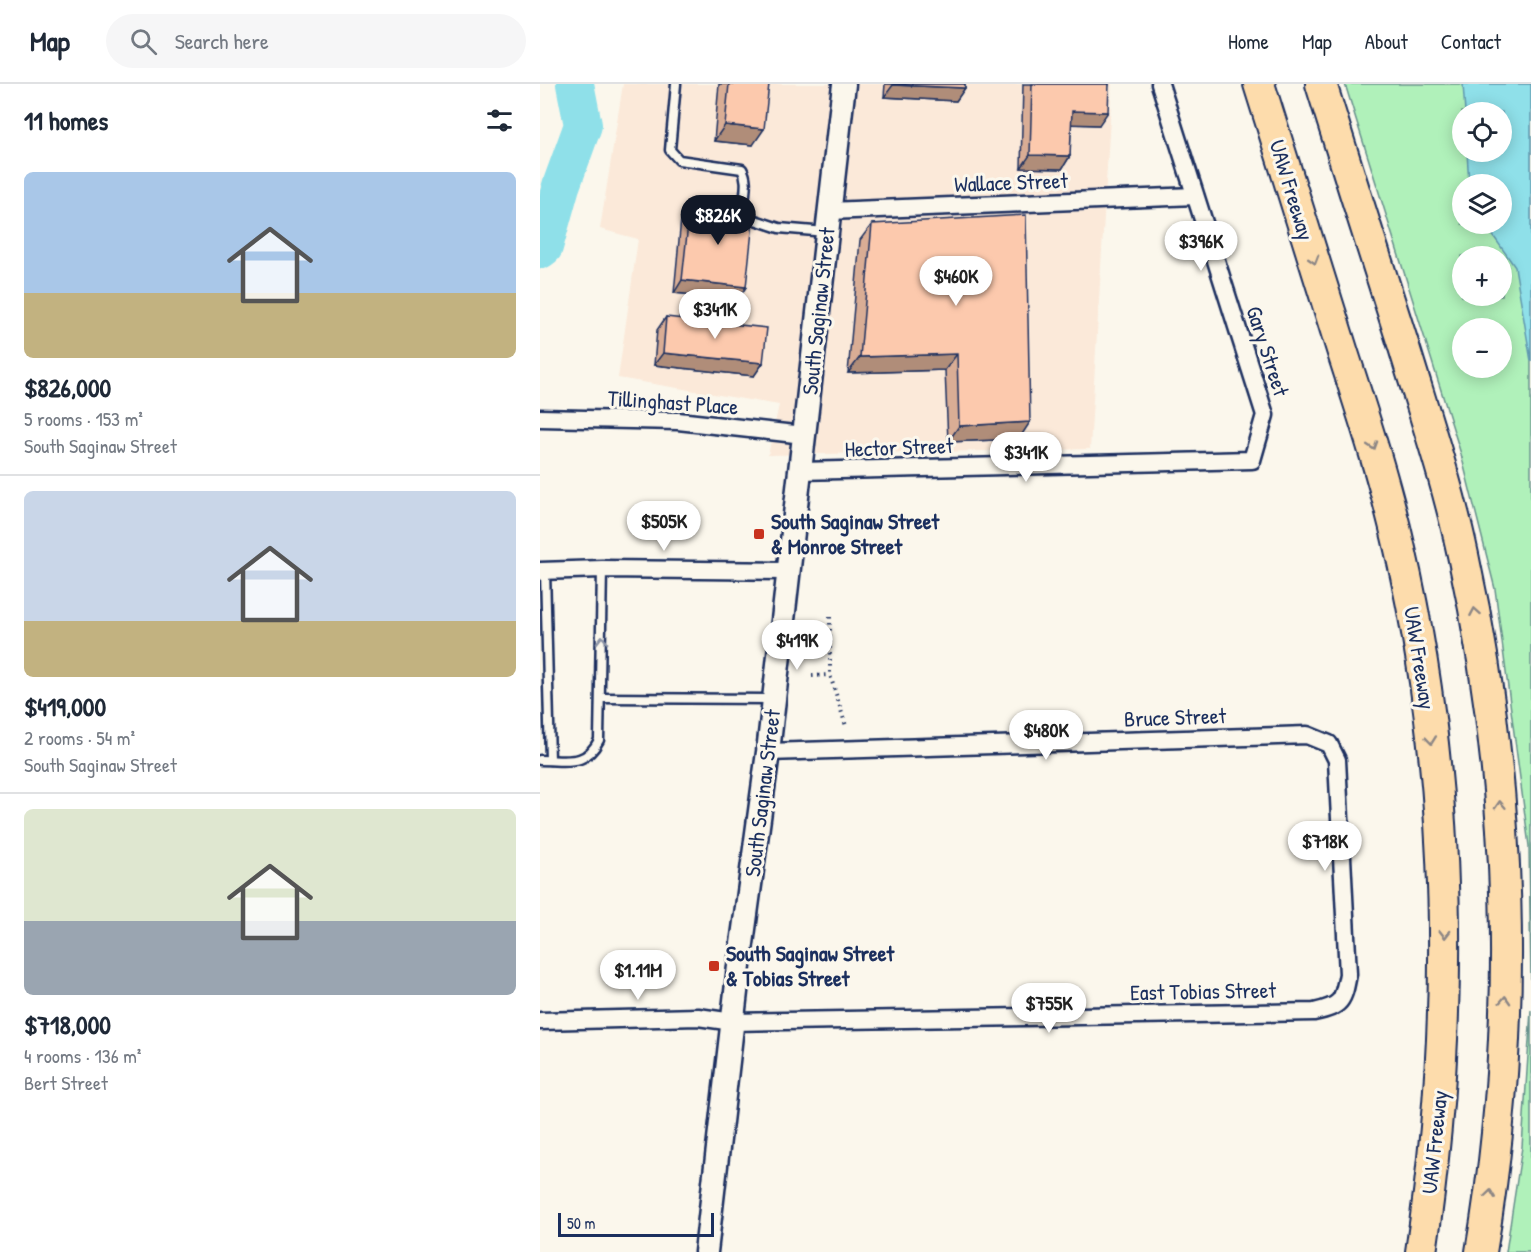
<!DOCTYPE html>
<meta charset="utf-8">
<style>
:root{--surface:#fff;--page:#f6f6f7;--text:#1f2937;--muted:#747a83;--line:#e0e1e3;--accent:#111827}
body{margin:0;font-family:"Patrick Hand",sans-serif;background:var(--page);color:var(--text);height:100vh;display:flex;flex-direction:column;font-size:22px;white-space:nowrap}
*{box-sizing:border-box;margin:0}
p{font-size:20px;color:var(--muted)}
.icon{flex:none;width:33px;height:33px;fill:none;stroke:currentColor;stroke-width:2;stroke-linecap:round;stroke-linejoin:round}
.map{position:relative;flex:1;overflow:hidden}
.side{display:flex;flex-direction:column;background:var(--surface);width:540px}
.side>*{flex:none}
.fabs{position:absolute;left:912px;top:18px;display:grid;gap:12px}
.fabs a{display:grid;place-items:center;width:60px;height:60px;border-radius:50%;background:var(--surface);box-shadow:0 3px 15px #0003;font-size:30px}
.scale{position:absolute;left:18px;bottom:15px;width:156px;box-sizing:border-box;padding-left:6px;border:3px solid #1b2f5e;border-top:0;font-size:16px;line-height:21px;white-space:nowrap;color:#1b2f5e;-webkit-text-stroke:4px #fbf7ec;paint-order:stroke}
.price{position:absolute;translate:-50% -51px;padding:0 14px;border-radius:21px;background:#fff;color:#222;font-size:20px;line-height:39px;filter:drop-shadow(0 2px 3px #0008)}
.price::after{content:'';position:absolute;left:50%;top:36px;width:18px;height:14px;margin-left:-9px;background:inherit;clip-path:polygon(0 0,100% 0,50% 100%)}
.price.active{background:var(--accent);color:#fff}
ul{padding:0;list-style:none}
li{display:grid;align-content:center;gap:12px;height:318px;padding:0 24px}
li+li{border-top:2px solid var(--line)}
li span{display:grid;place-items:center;height:186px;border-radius:9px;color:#555}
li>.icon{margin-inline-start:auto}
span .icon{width:108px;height:108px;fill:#fffc;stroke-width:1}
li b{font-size:26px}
h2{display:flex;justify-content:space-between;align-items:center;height:72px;padding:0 24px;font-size:26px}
header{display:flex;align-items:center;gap:36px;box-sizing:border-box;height:84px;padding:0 30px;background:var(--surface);border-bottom:2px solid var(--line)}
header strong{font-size:28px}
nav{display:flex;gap:33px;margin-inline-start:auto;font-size:21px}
.search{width:420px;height:54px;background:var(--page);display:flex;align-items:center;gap:15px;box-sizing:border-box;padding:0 21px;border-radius:33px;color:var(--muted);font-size:22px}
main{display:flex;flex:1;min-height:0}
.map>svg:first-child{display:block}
.built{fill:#fbe9d9}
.green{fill:#b0f1ba;stroke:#66908c;stroke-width:1.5;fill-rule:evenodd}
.water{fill:#8fe0e9;stroke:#6199b1;stroke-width:1.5}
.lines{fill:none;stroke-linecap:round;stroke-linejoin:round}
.river{stroke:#8fe0e9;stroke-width:38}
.service-casing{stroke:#1b2f5e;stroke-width:13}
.minor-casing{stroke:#1b2f5e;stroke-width:21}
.secondary-casing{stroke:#1b2f5e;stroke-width:27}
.motorway-casing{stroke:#1b2f5e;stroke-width:34}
.path{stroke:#1b2f5e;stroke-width:4;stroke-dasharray:1.5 4.5;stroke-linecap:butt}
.service{stroke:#fbf7ec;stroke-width:8}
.minor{stroke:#fbf7ec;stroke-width:16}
.secondary{stroke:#fbf7ec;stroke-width:22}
.motorway{stroke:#fddcac;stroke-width:30}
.wall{fill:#d9ad95;stroke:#1b2f5e;stroke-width:1.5}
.shaded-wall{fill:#b08d79;stroke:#1b2f5e;stroke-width:1.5}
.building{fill:#fcc9ad;stroke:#1b2f5e;stroke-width:1.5}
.oneway{stroke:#8c8685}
.oneway2{stroke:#8b93a5}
.poi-dot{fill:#c8321e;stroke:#fbf7ec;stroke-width:2}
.labels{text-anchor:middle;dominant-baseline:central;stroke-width:6;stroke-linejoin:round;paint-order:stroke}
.street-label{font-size:22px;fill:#1b2f5e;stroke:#fbf7ec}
.poi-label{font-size:22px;font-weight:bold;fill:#1b2f5e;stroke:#fbf7ec;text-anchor:start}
</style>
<header>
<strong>Map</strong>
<div class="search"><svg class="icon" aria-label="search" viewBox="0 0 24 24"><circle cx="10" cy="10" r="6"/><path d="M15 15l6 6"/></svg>Search here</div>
<nav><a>Home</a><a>Map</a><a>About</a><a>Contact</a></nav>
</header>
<main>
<section class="side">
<h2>11 homes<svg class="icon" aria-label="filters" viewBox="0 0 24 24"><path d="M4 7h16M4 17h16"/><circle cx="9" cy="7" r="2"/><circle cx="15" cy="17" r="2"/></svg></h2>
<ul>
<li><span style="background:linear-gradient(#a9c7e8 65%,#c2b280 0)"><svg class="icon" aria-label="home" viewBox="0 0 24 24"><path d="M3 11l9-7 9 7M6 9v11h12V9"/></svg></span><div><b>$826,000</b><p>5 rooms · 153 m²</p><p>South Saginaw Street</p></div></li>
<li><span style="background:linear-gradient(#c9d6e8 70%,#c2b280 0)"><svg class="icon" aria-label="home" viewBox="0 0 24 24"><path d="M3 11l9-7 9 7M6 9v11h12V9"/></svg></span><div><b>$419,000</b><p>2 rooms · 54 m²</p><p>South Saginaw Street</p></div></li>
<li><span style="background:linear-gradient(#dfe7d0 60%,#9aa5b1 0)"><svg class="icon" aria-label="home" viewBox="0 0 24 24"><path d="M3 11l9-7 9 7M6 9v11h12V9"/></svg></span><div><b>$718,000</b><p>4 rooms · 136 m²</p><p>Bert Street</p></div></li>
</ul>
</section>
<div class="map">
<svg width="991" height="1168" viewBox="0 0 991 1168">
<rect width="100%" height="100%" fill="#fbf7ec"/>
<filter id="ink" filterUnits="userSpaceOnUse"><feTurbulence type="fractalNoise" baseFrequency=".0167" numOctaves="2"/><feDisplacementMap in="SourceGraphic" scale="12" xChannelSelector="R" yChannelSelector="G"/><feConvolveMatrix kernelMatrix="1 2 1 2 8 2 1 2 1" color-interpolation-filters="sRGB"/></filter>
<g filter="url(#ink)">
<polygon class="built" points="83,0 572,0 550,365 228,371 239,321 78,294 98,155 60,145"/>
<g class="green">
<path d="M 805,0 L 991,0 L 991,899 L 989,762 L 955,505 L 921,370 ZM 922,28 L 962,28 L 962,68 L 922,68 ZM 922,100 L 962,100 L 962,140 L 922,140 ZM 922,172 L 962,172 L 962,212 L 922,212 ZM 922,244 L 962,244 L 962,284 L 922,284 Z"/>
<polygon points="991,926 991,1168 966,1168 982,1063"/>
</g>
<polygon class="water" points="923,0 991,0 991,277 975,183 945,140 962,140 962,100 929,100 927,68 962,68 962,28 925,28"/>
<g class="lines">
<polyline class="river" points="0,166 4,163 21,102 43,41 35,0"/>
<defs>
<g id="service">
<path d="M 136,0 L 130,66 L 139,76 L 202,85 C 211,101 200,117 206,133 L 239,144 L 286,148"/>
<polyline points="5,487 10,676"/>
<polyline points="61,614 232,615"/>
<path d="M 0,676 C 28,676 45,683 59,656 L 62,485"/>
</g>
<g id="minor">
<polyline points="289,127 655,112"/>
<polyline points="0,334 138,337 264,351"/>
<polyline points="260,387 712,376 725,331 620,0"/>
<polyline points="0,487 62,485 247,487"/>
<path d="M 0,937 L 158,933 L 193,938 L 774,928 C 802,922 803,917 808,890 L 797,676 L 789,660 L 767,651 L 228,668"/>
</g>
<polyline id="secondary" points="166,1168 199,882 228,668 304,0"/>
<g id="motorway">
<path d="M 719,0 C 747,90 775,179 803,269 C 824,334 845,398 860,465 C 913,695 916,935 881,1168"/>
<path d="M 781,0 C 808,88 836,175 864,263 C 885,332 908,400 923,471 C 973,698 980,939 941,1168"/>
</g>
</defs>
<use href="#service" class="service-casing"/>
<use href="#minor" class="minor-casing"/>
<use href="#secondary" class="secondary-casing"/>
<use href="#motorway" class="motorway-casing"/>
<g class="path">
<polyline points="290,533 290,591 306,642"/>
<polyline points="272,592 290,591"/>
</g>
<use href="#service" class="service"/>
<use href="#minor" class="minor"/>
<use href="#secondary" class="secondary"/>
<use href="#motorway" class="motorway"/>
</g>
<g class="wall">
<polygon points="179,0 229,0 213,61 174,57"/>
<polygon points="345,0 425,0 425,4 416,17 344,13"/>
<polygon points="483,0 569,0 559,41 531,40 530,72 522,85 481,84"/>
<polygon points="150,122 206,203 198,215 134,209 141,135"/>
<polygon points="332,140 479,355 408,358 405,286 308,289 320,156"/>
<polygon points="126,233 223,279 214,292 114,281 117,246"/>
</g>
<g class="shaded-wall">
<polygon points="353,1 425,4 416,17 344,13"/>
<polygon points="532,27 568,28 559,41 523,40"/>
<polygon points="185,41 224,45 213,61 174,57"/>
<polygon points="490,71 530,72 522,85 481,84"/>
<polygon points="142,196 206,203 198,215 134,209"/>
<polygon points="123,269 223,279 214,292 114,281"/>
<polygon points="417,270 405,286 308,289 320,273"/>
<polygon points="490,338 479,355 408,358 419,342"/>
</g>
<g class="building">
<polygon points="189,0 229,0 224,45 185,41"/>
<polygon points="353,0 425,0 425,4 353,1"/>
<polygon points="492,0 569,0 568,28 532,27 530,72 490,71"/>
<polygon points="150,122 214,128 206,203 142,196"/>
<polygon points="486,131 490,338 419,342 417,270 320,273 332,140"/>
<polygon points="126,233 227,244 223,279 123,269"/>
</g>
<defs><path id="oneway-chevron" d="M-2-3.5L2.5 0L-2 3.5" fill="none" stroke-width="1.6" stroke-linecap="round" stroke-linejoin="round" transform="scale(1.5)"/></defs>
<g class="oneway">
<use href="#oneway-chevron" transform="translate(774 176) rotate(73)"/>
<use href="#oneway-chevron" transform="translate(833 362) rotate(72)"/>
<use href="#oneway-chevron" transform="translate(935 528) rotate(-100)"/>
<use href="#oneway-chevron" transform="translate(891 656) rotate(84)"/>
<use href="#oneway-chevron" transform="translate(960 721) rotate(-93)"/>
<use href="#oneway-chevron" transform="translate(905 850) rotate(89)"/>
<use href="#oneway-chevron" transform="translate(965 916) rotate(-87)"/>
<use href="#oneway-chevron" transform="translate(950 1110) rotate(-82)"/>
</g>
<use class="oneway2" href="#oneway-chevron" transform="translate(62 556) rotate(-90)"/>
</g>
<g class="poi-dot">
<rect x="213" y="444" width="12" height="12" rx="3"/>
<rect x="168" y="876" width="12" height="12" rx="3"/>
</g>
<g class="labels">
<g class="street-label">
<text transform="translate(471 98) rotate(-2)">Wallace Street</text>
<text transform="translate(752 106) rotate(73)">UAW Freeway</text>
<text transform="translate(278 227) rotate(-84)">South Saginaw Street</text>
<text transform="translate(728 267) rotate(72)">Gary Street</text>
<text transform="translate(133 318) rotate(4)">Tillinghast Place</text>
<text transform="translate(359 363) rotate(-2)">Hector Street</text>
<text transform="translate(880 574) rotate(81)">UAW Freeway</text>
<text transform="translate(635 633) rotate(-2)">Bruce Street</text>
<text transform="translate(222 709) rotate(-83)">South Saginaw Street</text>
<text transform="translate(663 907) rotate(-1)">East Tobias Street</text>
<text transform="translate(894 1058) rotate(-84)">UAW Freeway</text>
</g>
<g class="poi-label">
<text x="231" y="437">South Saginaw Street<tspan x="231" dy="25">&amp; Monroe Street</tspan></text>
<text x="186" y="869">South Saginaw Street<tspan x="186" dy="25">&amp; Tobias Street</tspan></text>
</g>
</g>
</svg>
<div class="fabs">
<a><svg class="icon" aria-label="locate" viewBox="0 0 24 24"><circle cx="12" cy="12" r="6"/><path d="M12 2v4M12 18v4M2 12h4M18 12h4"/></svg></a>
<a><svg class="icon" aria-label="layers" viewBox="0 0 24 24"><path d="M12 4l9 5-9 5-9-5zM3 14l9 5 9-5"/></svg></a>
<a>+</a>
<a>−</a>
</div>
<div class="scale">50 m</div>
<b class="price active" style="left:178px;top:162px">$826K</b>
<b class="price" style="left:661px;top:188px">$396K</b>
<b class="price" style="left:416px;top:223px">$460K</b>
<b class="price" style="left:175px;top:256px">$341K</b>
<b class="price" style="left:486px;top:399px">$341K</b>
<b class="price" style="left:124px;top:468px">$505K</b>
<b class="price" style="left:257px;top:587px">$419K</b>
<b class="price" style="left:506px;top:677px">$480K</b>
<b class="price" style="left:785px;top:788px">$718K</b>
<b class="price" style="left:98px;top:917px">$1.11M</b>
<b class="price" style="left:509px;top:950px">$755K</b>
</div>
</main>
